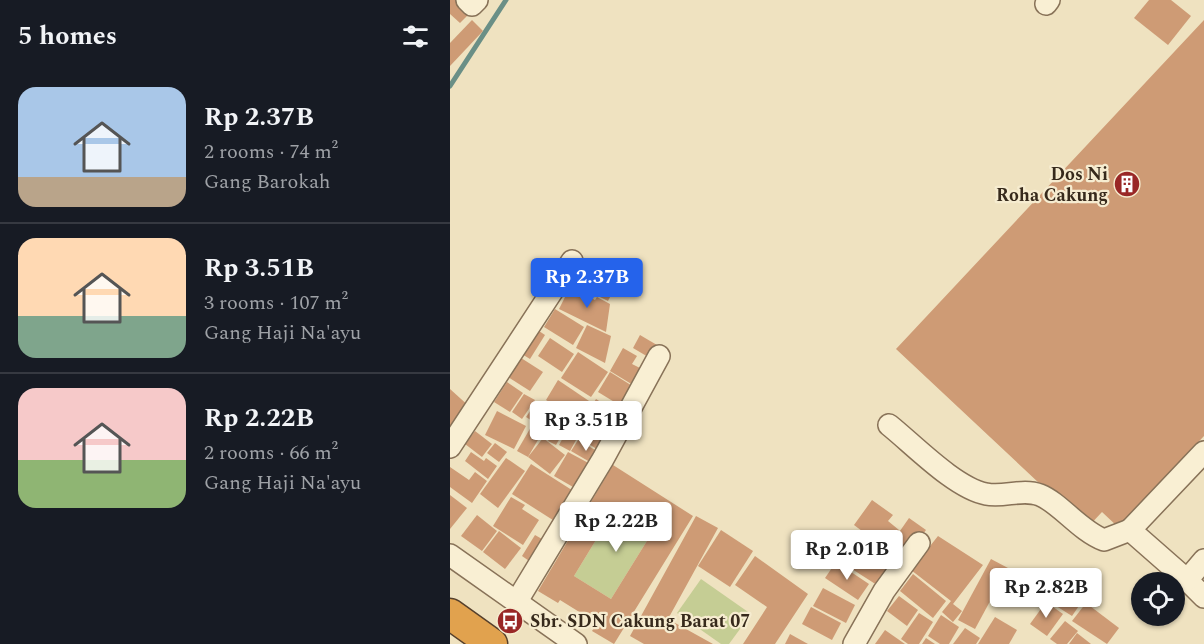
<!DOCTYPE html>
<meta charset="utf-8">
<style>
:root{--surface:#171b24;--page:#20242c;--text:#f1f3f6;--muted:#9ea1a6;--line:#363941;--accent:#2563eb}
body{margin:0;font-family:Spectral,serif;background:var(--page);color:var(--text);height:100vh;display:flex;flex-direction:column;font-size:22px;white-space:nowrap}
*{box-sizing:border-box;margin:0}
p{font-size:20px;color:var(--muted)}
.icon{flex:none;width:33px;height:33px;fill:none;stroke:currentColor;stroke-width:2;stroke-linecap:round;stroke-linejoin:round}
.map{position:relative;flex:1;overflow:hidden}
.side{display:flex;flex-direction:column;background:var(--surface);width:450px}
.side>*{flex:none}
.controls{position:absolute;left:681px;top:572px;display:grid;gap:12px}
.controls a{display:grid;place-items:center;width:54px;height:54px;border-radius:50%;background:var(--surface);box-shadow:0 2px 4px #0004;font-size:30px}
.price{position:absolute;translate:-50% -51px;padding:0 14px;border-radius:6px;background:#fff;color:#222;font-size:20px;line-height:39px;filter:drop-shadow(0 2px 3px #0008)}
.price::after{content:'';position:absolute;left:50%;top:36px;width:18px;height:14px;margin-left:-9px;background:inherit;clip-path:polygon(0 0,100% 0,50% 100%)}
.price.current{background:var(--accent);color:#fff}
ul{padding:0;list-style:none}
li{display:flex;align-items:center;gap:18px;height:150px;padding:0 18px}
li+li{border-top:2px solid var(--line)}
li span{display:grid;place-items:center;flex:none;width:168px;height:120px;border-radius:18px;color:#555}
li>.icon{margin-inline-start:auto}
span .icon{width:72px;height:72px;fill:#fffc;stroke-width:1}
li b{font-size:26px}
h2{display:flex;justify-content:space-between;align-items:center;height:72px;padding:0 18px;font-size:26px}
main{display:flex;flex:1;min-height:0}
.map>svg:first-child{display:block}
.green{fill:#c5cd94}
.lines{fill:none;stroke-linecap:round;stroke-linejoin:round}
.stream{stroke:#6a8f86;stroke-width:5}
.building{fill:#ce9b75;fill-rule:evenodd}
.minor-casing{stroke:#887258;stroke-width:24}
.highway-casing{stroke:#56402c;stroke-width:33}
.minor{stroke:#f9efd3;stroke-width:21}
.highway{stroke:#e1a24e;stroke-width:30}
.labels{text-anchor:middle;dominant-baseline:central;stroke-width:4.5;stroke-linejoin:round;paint-order:stroke}
.poi-label{font-size:18px;font-weight:bold;fill:#372a1c;stroke:#f6ecd0;text-anchor:end}
</style>
<main>
<section class="side">
<h2>5 homes<svg class="icon" aria-label="filters" viewBox="0 0 24 24"><path d="M4 7h16M4 17h16"/><circle cx="9" cy="7" r="2"/><circle cx="15" cy="17" r="2"/></svg></h2>
<ul>
<li><span style="background:linear-gradient(#a9c7e8 75%,#b9a48a 0)"><svg class="icon" aria-label="home" viewBox="0 0 24 24"><path d="M3 11l9-7 9 7M6 9v11h12V9"/></svg></span><div><b>Rp 2.37B</b><p>2 rooms · 74 m²</p><p>Gang Barokah</p></div></li>
<li><span style="background:linear-gradient(#ffd9b3 65%,#7fa58c 0)"><svg class="icon" aria-label="home" viewBox="0 0 24 24"><path d="M3 11l9-7 9 7M6 9v11h12V9"/></svg></span><div><b>Rp 3.51B</b><p>3 rooms · 107 m²</p><p>Gang Haji Na'ayu</p></div></li>
<li><span style="background:linear-gradient(#f6c9c9 60%,#8fb573 0)"><svg class="icon" aria-label="home" viewBox="0 0 24 24"><path d="M3 11l9-7 9 7M6 9v11h12V9"/></svg></span><div><b>Rp 2.22B</b><p>2 rooms · 66 m²</p><p>Gang Haji Na'ayu</p></div></li>
</ul>
</section>
<div class="map">
<svg width="754" height="644" viewBox="0 0 754 644">
<rect width="100%" height="100%" fill="#efe2c0"/>
<g class="green">
<polygon points="163,512 200,536 161,599 124,576"/>
<polygon points="251,579 301,614 279,644 271,644 227,613"/>
</g>
<g class="lines">
<polyline class="stream" points="0,86 56,0"/>
</g>
<g class="building">
<polygon points="0,0 6,0 20,13 10,23 0,14"/>
<polygon points="699,0 721,0 741,16 718,45 684,18"/>
<polygon points="22,20 33,31 0,66 0,43"/>
<polygon points="754,20 754,436 668,527 652,512 637,528 446,349"/>
<polygon points="133,260 154,272 141,295 134,290 138,284 124,276"/>
<polygon points="158,272 170,278 158,301 146,295"/>
<polygon points="120,287 145,300 147,297 160,304 156,332 109,309"/>
<polygon points="105,309 134,327 123,345 94,327"/>
<polygon points="137,325 161,336 155,363 126,348"/>
<polygon points="83,327 95,335 80,359 67,351"/>
<polygon points="190,335 212,348 205,361 183,348"/>
<polygon points="100,338 124,354 112,372 88,356"/>
<polygon points="173,348 187,356 182,364 192,369 183,385 160,371"/>
<polygon points="128,352 158,372 141,397 111,378"/>
<polygon points="68,356 93,372 80,391 55,375"/>
<polygon points="160,372 184,387 171,406 148,392"/>
<polygon points="108,380 142,403 130,422 96,400"/>
<polygon points="57,382 73,393 60,412 44,402"/>
<polygon points="0,389 21,408 0,438"/>
<polygon points="74,394 85,400 72,419 62,412"/>
<polygon points="146,399 171,415 159,433 134,418"/>
<polygon points="87,401 101,410 90,426 76,417"/>
<polygon points="105,409 120,420 115,427 99,417"/>
<polygon points="47,411 76,426 64,449 35,435"/>
<polygon points="98,419 106,424 98,436 91,431"/>
<polygon points="121,423 132,429 120,451 109,445"/>
<polygon points="81,427 92,433 78,457 67,451"/>
<polygon points="107,427 114,431 106,445 98,441"/>
<polygon points="143,428 161,440 153,453 134,441"/>
<polygon points="25,431 42,444 32,457 15,444"/>
<polygon points="93,438 115,455 100,474 78,457"/>
<polygon points="128,440 152,454 145,465 121,451"/>
<polygon points="45,443 57,452 49,462 37,453"/>
<polygon points="21,452 34,461 36,458 47,466 38,479 15,461"/>
<polygon points="118,452 144,466 130,491 104,476"/>
<polygon points="56,458 75,471 48,508 30,494"/>
<polygon points="81,464 125,492 106,522 62,494"/>
<path d="M 163,465 L 243,516 L 164,644 L 142,631 L 147,623 L 110,600 L 108,603 L 88,591 ZM 163,512 L 200,536 L 161,599 L 124,576 Z"/>
<polygon points="0,467 19,480 25,472 37,481 22,503 0,487"/>
<polygon points="0,495 17,508 0,529"/>
<polygon points="61,497 75,505 72,509 89,520 73,545 43,526"/>
<polygon points="422,500 443,515 438,521 449,530 438,545 427,537 424,540 404,525"/>
<polygon points="27,515 47,531 32,551 11,536"/>
<polygon points="246,516 268,528 218,619 263,644 194,644 180,636"/>
<polygon points="459,518 476,530 452,563 436,551"/>
<polygon points="271,530 303,551 280,587 248,566"/>
<polygon points="49,531 71,548 55,569 33,552"/>
<polygon points="85,535 99,543 85,565 72,556"/>
<polygon points="488,536 533,565 503,604 512,611 503,622 492,612 501,601 461,570"/>
<polygon points="399,542 441,569 430,587 388,560"/>
<polygon points="305,556 358,594 325,644 293,644 317,607 285,585"/>
<polygon points="541,559 558,568 525,629 508,620"/>
<polygon points="386,562 419,584 408,600 375,578"/>
<polygon points="463,574 496,601 483,618 450,591"/>
<polygon points="606,582 633,600 622,616 595,599"/>
<polygon points="373,588 405,605 396,623 363,606"/>
<polygon points="449,596 468,610 457,626 437,611"/>
<polygon points="596,602 613,614 597,636 580,624"/>
<polygon points="636,603 669,628 657,644 622,621"/>
<polygon points="361,607 391,623 382,640 352,624"/>
<polygon points="469,613 483,622 469,644 458,644 451,639"/>
<polygon points="491,615 509,627 499,644 490,644 478,636"/>
<polygon points="545,617 567,630 559,644 528,644"/>
<polygon points="615,621 628,631 617,644 607,644 600,639"/>
<polygon points="515,628 530,638 526,644 503,644"/>
<polygon points="435,630 455,644 425,644"/>
<polygon points="627,633 641,644 619,644"/>
<polygon points="340,634 358,644 335,644"/>
<polygon points="476,638 485,644 472,644"/>
</g>
<g class="lines">
<defs>
<g id="minor">
<polyline points="17,0 22,5 27,0"/>
<polyline points="596,4 599,0"/>
<path d="M 439,425 C 464,445 505,488 536,494 C 554,498 572,488 590,495 C 610,503 630,531 654,540 L 680,530"/>
<polyline points="0,447 122,261"/>
<polyline points="0,555 126,644"/>
<polyline points="754,560 737,580 754,597"/>
<polyline points="737,580 680,530 754,452"/>
<polyline points="67,601 153,459 209,356"/>
<polyline points="404,644 434,591 469,543"/>
</g>
<polyline id="highway" points="0,614 42,644"/>
</defs>
<use href="#minor" class="minor-casing"/>
<use href="#highway" class="highway-casing"/>
<use href="#minor" class="minor"/>
<use href="#highway" class="highway"/>
</g>
<defs>
<symbol id="building-disc" viewBox="-11 -11 22 22"><circle r="9.5" fill="#992726" stroke="#f6ecd0"/><path d="M-4-6H4V6H1V3H-1V6H-4ZM-2.5-4.3h1.7v1.8h-1.7ZM.8-4.3h1.7v1.8H.8ZM-2.5-1h1.7V.8h-1.7ZM.8-1h1.7V.8H.8Z" fill="#fff"/></symbol>
<symbol id="bus-disc" viewBox="-11 -11 22 22"><circle r="9.5" fill="#992726" stroke="#f6ecd0"/><path d="M-5-6H5V4H4V6H2V4H-2V6H-4V4H-5ZM-3.5-4V0h7V-4ZM-3.5 1.2v1.5H-2V1.2ZM2 1.2v1.5H3.5V1.2Z" fill="#fff"/></symbol>
</defs>
<g fill-rule="evenodd">
<use href="#building-disc" x="662" y="169" width="30" height="30"/>
<use href="#bus-disc" x="45" y="606" width="30" height="30"/>
</g>
<g class="labels">
<g class="poi-label">
<text x="658" y="174">Dos Ni<tspan x="658" dy="21">Roha Cakung</tspan></text>
<text x="80" y="621" text-anchor="start">Sbr. SDN Cakung Barat 07</text>
</g>
</g>
</svg>
<div class="controls">
<a><svg class="icon" aria-label="locate" viewBox="0 0 24 24"><circle cx="12" cy="12" r="6"/><path d="M12 2v4M12 18v4M2 12h4M18 12h4"/></svg></a>
</div>
<b class="price current" style="left:137px;top:309px">Rp 2.37B</b>
<b class="price" style="left:136px;top:452px">Rp 3.51B</b>
<b class="price" style="left:166px;top:553px">Rp 2.22B</b>
<b class="price" style="left:397px;top:581px">Rp 2.01B</b>
<b class="price" style="left:596px;top:619px">Rp 2.82B</b>
</div>
</main>
